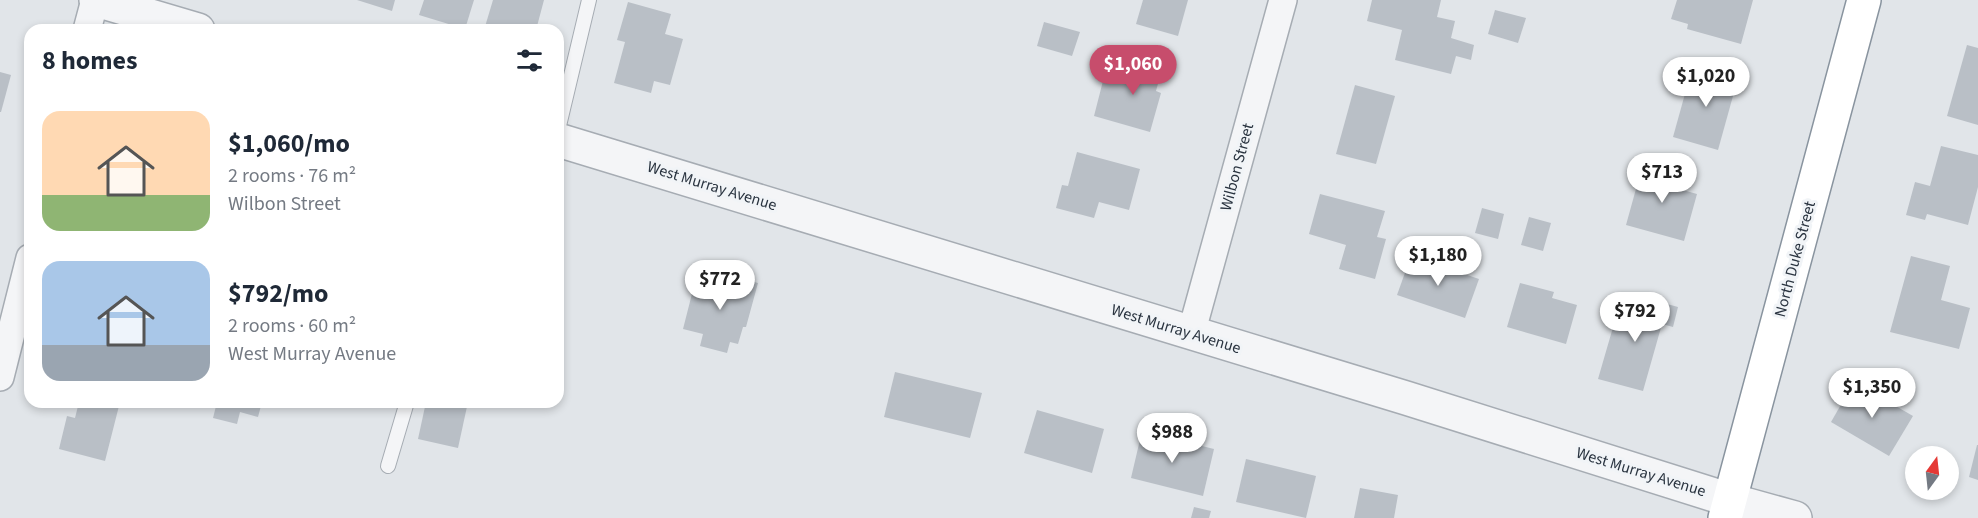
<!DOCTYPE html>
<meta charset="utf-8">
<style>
:root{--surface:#fff;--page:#f2f2f3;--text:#1f2937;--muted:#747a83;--accent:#c74d6c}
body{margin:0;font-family:"Source Sans 3",sans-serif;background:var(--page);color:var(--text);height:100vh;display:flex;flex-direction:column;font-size:22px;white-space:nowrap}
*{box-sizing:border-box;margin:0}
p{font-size:20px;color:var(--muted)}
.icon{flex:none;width:33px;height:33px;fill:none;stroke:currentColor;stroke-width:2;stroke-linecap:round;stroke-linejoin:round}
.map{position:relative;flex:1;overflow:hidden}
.sheet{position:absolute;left:24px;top:24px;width:540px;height:384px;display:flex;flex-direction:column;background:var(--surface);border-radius:18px;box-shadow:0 3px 9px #0003}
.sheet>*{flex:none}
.needle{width:39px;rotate:15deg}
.buttons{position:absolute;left:1905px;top:446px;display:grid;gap:12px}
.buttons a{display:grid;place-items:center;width:54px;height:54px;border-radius:50%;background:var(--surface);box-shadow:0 3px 9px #0003;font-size:30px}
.price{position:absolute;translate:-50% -51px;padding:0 14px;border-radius:21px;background:#fff;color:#222;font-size:20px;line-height:39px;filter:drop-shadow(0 2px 3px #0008)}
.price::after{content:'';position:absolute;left:50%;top:36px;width:18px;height:14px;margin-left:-9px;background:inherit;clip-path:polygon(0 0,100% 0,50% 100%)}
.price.on{background:var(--accent);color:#fff}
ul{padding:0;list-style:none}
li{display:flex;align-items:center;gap:18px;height:150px;padding:0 18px}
li span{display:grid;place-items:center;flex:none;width:168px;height:120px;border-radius:18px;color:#555}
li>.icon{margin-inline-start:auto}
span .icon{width:72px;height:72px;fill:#fffc;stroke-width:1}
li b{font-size:26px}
h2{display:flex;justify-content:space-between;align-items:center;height:72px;padding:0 18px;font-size:26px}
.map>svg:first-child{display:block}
.building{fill:#b9bfc6}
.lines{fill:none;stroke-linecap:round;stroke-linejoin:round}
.service-casing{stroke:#a6acb3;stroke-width:16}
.minor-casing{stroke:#a6acb3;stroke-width:30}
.tertiary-casing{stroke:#a6acb3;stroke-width:36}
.trunk-casing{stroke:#89949f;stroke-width:36}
.service{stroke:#f4f5f7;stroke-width:14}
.minor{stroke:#f4f5f7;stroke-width:27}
.tertiary{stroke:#f4f5f7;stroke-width:33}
.trunk{stroke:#fff;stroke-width:33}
.labels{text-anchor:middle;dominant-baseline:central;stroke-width:6;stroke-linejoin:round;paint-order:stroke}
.street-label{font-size:16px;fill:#2a3440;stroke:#f1f4f7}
</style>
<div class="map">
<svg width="1978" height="518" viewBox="0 0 1978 518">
<rect width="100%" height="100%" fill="#e1e5e9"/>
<g class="building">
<polygon points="357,0 395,0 392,11"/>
<polygon points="424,0 474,0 465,29 419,15"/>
<polygon points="493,0 544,0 536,30 484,30"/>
<polygon points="1143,0 1188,0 1178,36 1136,24"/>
<polygon points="1372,0 1441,0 1437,17 1455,21 1451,38 1474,45 1471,60 1456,56 1451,74 1395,60 1402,30 1367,21"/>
<polygon points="1677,0 1753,0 1741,44 1687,29 1688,24 1671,19"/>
<polygon points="628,2 671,14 665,34 683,39 670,85 654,81 651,93 614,83 625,42 617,40"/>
<polygon points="1495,10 1526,18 1518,43 1488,34"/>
<polygon points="1044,22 1080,32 1072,56 1037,46"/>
<polygon points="1967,45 1978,48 1978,125 1947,116"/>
<polygon points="1138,53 1164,61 1156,91 1161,93 1150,132 1094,116 1104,77 1129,84"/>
<polygon points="1693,65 1738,78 1718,150 1673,137"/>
<polygon points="0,72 11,75 1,112 0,112"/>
<polygon points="1355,85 1395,96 1376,164 1336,154"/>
<polygon points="1941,146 1978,155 1978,187 1968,225 1927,214 1925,220 1906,215 1915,182 1930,186"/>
<polygon points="1077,152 1140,169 1129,210 1099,202 1094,218 1056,208 1062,185 1068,186"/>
<polygon points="1650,163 1684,172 1679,189 1697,194 1684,241 1626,225 1639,178 1645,179"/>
<polygon points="1320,194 1385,211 1377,237 1386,239 1375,279 1339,269 1346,245 1309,234"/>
<polygon points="1482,208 1504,214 1498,239 1475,233"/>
<polygon points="1529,217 1551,223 1543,251 1521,245"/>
<polygon points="1411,256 1479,279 1465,318 1397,295"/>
<polygon points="1911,256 1950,266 1941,300 1970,308 1959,349 1890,332"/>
<polygon points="719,273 758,283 746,327 743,327 738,344 730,342 727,353 700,346 703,334 683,329 696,278 716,284"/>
<polygon points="1520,283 1554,292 1552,298 1577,305 1566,344 1507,327"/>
<polygon points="1638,296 1678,307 1673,327 1662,324 1643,391 1598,379 1618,310 1633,314"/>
<polygon points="895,372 982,393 970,438 884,417"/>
<polygon points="1854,382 1913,416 1889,456 1831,422"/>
<polygon points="79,402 120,402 105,461 59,449 67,416 75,418"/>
<polygon points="217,402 262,402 258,417 240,412 237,424 213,418"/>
<polygon points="426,402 468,402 458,448 418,439"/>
<polygon points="1037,410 1104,429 1092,473 1024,453"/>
<polygon points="1142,431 1214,449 1203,496 1131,478"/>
<polygon points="1977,445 1978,445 1978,480 1969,477"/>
<polygon points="1246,459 1316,476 1306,518 1236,502"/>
<polygon points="1360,488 1398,495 1394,518 1354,518"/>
<polygon points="1194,507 1211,511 1209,518 1191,518"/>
</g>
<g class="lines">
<defs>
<g id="service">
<polyline points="558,130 589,0"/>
<polyline points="388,466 407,402"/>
</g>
<g id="minor">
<polyline points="87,30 95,0"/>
<polyline points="1191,334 1283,0"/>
<polyline points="0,377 30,258"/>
</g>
<g id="tertiary">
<polyline points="96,0 198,30"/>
<polyline points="558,140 1406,398 1730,500 1795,518"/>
</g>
<polyline id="trunk" points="1725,518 1864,0"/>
</defs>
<use href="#service" class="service-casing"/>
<use href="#minor" class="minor-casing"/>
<use href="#tertiary" class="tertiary-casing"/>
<use href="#trunk" class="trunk-casing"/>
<use href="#service" class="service"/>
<use href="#minor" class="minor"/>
<use href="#tertiary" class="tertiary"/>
<use href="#trunk" class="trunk"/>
</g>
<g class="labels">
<g class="street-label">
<text transform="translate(1237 167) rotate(-75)">Wilbon Street</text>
<text transform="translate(712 186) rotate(17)">West Murray Avenue</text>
<text transform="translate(1795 259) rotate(-75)">North Duke Street</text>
<text transform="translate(1176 329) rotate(17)">West Murray Avenue</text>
<text transform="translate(1641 472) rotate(17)">West Murray Avenue</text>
</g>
</g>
</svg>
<div class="buttons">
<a><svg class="needle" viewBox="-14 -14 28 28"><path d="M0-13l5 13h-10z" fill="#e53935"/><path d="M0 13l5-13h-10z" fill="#747a83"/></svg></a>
</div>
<b class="price on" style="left:1133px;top:96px">$1,060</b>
<b class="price" style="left:1706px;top:108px">$1,020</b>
<b class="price" style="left:1662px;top:204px">$713</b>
<b class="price" style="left:1438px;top:287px">$1,180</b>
<b class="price" style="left:720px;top:311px">$772</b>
<b class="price" style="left:1635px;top:343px">$792</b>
<b class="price" style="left:1872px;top:419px">$1,350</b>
<b class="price" style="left:1172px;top:464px">$988</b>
<section class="sheet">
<h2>8 homes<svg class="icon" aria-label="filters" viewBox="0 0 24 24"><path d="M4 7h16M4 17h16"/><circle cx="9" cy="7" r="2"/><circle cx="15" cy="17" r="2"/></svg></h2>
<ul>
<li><span style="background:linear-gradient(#ffd9b3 70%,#8fb573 0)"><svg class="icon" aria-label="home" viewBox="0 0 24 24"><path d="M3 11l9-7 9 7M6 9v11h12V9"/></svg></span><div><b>$1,060/mo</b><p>2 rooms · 76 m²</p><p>Wilbon Street</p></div></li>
<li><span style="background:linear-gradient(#a9c7e8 70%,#9aa5b1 0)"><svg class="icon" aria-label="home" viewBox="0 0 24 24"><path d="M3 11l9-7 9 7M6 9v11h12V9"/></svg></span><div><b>$792/mo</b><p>2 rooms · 60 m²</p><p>West Murray Avenue</p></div></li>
</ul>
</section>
</div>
